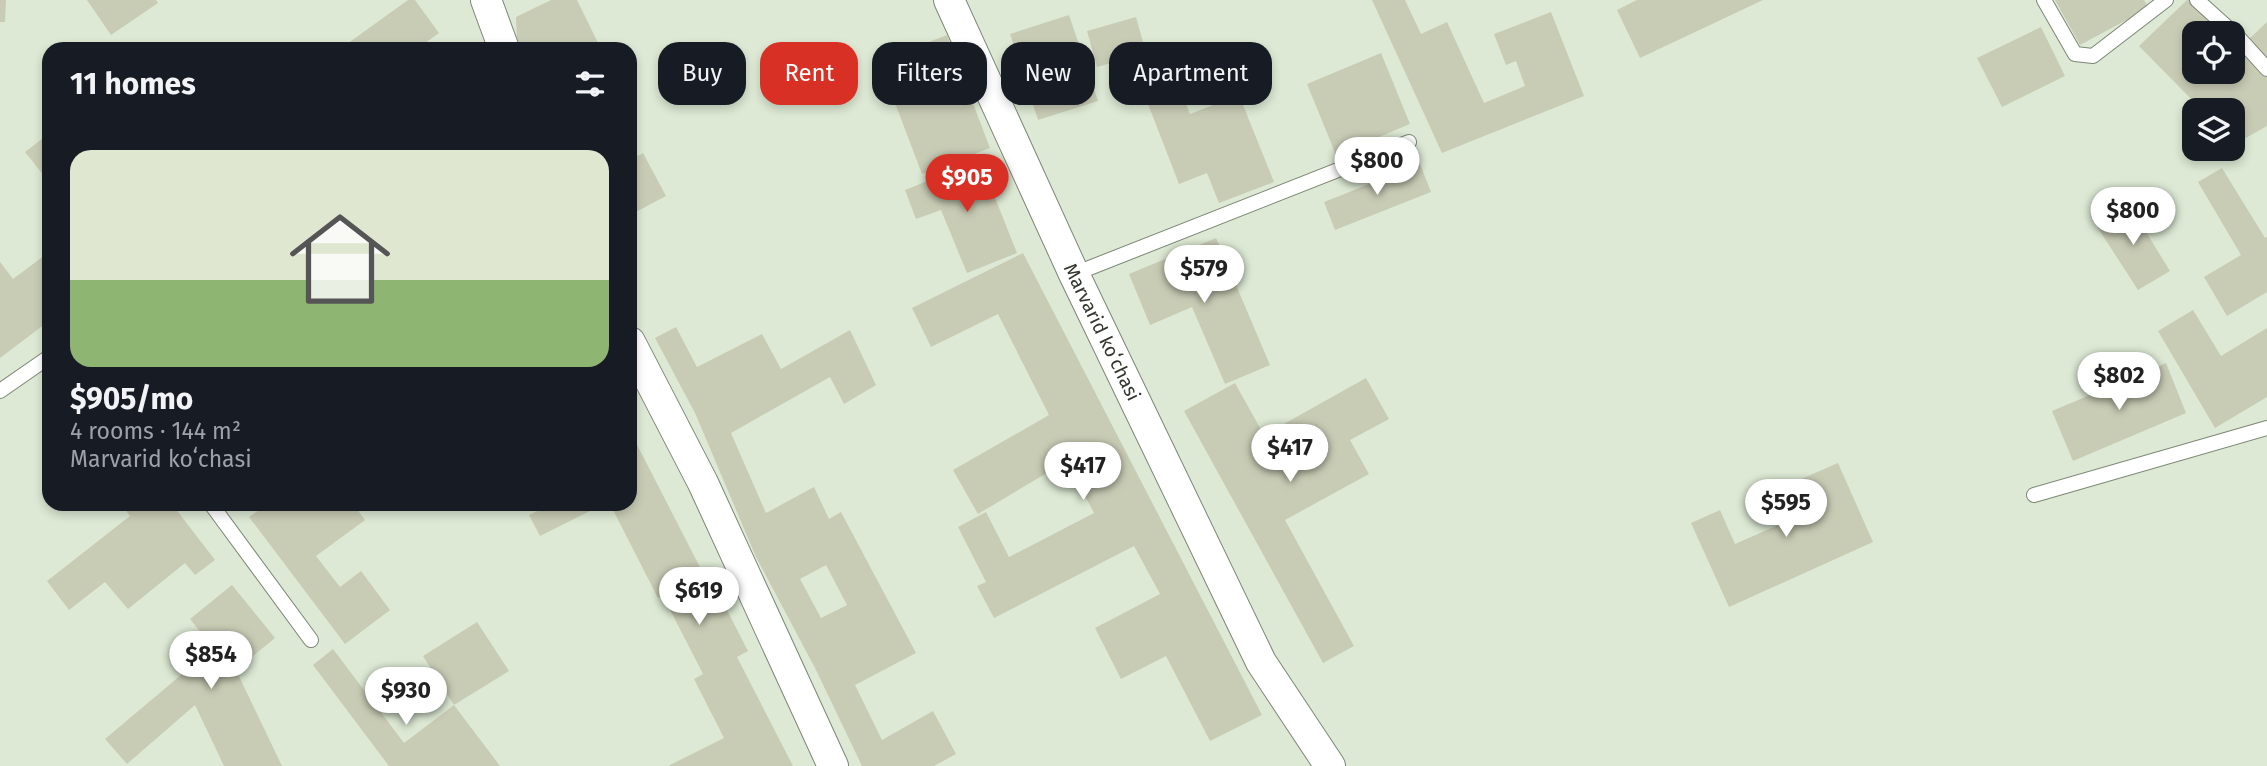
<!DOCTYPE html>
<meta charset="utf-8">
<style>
:root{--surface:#171b24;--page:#242831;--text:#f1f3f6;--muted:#9ea1a6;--line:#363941;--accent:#d93025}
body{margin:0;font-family:"Fira Sans",sans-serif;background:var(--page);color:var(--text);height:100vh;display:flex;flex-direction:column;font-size:26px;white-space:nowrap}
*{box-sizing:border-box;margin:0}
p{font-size:23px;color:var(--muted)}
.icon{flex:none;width:38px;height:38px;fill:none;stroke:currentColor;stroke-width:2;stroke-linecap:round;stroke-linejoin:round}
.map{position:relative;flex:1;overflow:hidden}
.drawer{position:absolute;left:42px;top:42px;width:595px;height:469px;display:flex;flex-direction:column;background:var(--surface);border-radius:21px;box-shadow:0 4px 10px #0003}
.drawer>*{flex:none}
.banner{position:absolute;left:658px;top:42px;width:665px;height:63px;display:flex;gap:14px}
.controls{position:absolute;left:2182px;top:21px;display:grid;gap:14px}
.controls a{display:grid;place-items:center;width:63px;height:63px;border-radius:14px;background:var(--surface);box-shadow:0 4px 10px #0003;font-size:35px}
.price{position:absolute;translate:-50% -60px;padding:0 16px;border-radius:24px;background:#fff;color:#222;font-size:23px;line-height:46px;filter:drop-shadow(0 2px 4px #0008)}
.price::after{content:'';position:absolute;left:50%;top:42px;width:21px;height:16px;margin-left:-10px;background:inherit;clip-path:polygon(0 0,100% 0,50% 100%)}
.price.on{background:var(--accent);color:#fff}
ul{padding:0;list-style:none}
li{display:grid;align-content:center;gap:14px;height:371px;padding:0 28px}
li+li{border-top:2px solid var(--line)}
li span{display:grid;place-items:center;height:217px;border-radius:21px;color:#555}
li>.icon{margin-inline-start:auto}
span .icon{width:126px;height:126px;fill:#fffc;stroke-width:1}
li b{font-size:30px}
h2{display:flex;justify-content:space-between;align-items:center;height:84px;padding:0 28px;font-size:30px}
.tag{padding:0 24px;border-radius:21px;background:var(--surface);box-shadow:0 4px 10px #0003;font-size:24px;line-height:63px}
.tag.on{background:var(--accent);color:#fff}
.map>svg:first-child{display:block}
.building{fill:#c9ccb5;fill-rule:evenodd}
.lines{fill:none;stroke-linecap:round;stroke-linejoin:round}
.lane-casing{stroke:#7c8774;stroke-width:16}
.street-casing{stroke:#7c8774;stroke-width:32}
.lane{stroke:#fff;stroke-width:14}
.street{stroke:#fff;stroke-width:30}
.labels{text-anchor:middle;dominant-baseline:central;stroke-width:6;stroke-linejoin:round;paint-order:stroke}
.street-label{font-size:19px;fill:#32362e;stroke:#fff}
</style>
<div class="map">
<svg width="2267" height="766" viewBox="0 0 2267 766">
<rect width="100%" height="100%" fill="#dde9d4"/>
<g class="building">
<polygon points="0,0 6,0 5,22 0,22"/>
<polygon points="87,0 156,0 158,3 111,35"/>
<polygon points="408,0 415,0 439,33 417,49 340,49"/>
<polygon points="551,0 577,0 601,49 521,49 517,42 516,17"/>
<polygon points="1372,0 1405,0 1421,34 1447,22 1484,103 1525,86 1516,61 1506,65 1494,34 1551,12 1584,96 1442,153"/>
<polygon points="1637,0 1763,0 1640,58 1617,10"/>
<polygon points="2055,0 2144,0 2149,8 2080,45"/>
<polygon points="2187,0 2192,0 2224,33 2194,33 2194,72 2233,72 2233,43 2267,78 2267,126 2235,144 2233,110 2202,110 2139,46"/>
<polygon points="1069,15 1098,101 1038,120 1010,34"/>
<polygon points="1136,17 1146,53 1097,67 1087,31"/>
<polygon points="2267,22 2267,62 2247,41"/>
<polygon points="2041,27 2065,76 2002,107 1977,58"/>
<polygon points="947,35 990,148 922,174 879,61"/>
<polygon points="1381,53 1410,124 1336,155 1307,84"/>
<polygon points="1167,55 1190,114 1239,95 1274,182 1219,203 1207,173 1179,184 1134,68"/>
<polygon points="47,135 49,137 49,182 25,152"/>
<polygon points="643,153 666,196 630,215 630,160"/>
<polygon points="980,160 1017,253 967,273 941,210 916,219 905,190"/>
<polygon points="1420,164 1431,192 1335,230 1324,202"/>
<polygon points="2222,168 2265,238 2267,237 2267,292 2227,316 2204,277 2241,255 2198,182"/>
<polygon points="2129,204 2170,271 2138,290 2096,225"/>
<polygon points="1216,238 1270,365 1225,384 1192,307 1150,325 1129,274"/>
<polygon points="49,252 49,321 0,358 0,262 13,279"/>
<polygon points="1023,253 1262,715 1210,741 1166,656 1121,679 1095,628 1160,594 1134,546 994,618 977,586 986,582 958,527 986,512 1009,557 1094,513 1067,461 978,514 953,470 1049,415 998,314 931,347 912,308"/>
<polygon points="2193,310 2221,356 2267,328 2267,397 2215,428 2158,331"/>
<path d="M 676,327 L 697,367 L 762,334 L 781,369 L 850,330 L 876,385 L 844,404 L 830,377 L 731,433 L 766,513 L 814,487 L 829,519 L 841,512 L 916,653 L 855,685 L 882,740 L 933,711 L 956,754 L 934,766 L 862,766 L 815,668 L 756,557 L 695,413 L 655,338 ZM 826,565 L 847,605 L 821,618 L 800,579 Z"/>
<polygon points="2166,363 2186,413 2073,461 2052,411"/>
<polygon points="1366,378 1389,419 1350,440 1369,474 1285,520 1354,646 1323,663 1184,411 1235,383 1264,435"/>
<polygon points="630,431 704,575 708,573 748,651 737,657 793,766 668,766 724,738 694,679 703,674 663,596 658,598 610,504 630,504"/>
<polygon points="1838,463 1873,542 1729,607 1691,523 1720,510 1735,544 1806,513 1792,483"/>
<polygon points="121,504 172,504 215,560 195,575 185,563 128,609 105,582 69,610 47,581 130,516"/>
<polygon points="267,504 353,504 365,520 316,556 340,587 361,571 390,610 345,644 249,517"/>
<polygon points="552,504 604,504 540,536 529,515"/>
<polygon points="232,585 275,638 236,670 282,766 224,766 195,705 127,764 105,739 213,648 190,619"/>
<polygon points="477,622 509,671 454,705 423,656"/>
<polygon points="333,649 404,743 454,705 500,766 389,766 313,665"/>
</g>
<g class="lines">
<defs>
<g id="lane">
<polyline points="2044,0 2075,54 2093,56 2166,0"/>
<polyline points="2197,0 2239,38 2267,69"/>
<polyline points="1074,274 1409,142"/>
<polyline points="0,391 49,357"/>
<polyline points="2034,495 2267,428"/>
<polyline points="211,504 311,640"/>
</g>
<g id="street">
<polyline points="486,0 504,49"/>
<polyline points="949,0 1074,274 1261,662 1330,766"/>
<polyline points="630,342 703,483 833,766"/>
</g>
</defs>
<use href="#lane" class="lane-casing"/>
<use href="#street" class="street-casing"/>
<use href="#lane" class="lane"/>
<use href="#street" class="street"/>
</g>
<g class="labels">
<g class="street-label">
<text transform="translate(1102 332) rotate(64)">Marvarid koʻchasi</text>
</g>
</g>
</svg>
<div class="controls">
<a><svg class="icon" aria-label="locate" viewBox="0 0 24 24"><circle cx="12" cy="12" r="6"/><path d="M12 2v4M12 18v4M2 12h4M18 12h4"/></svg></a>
<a><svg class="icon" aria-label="layers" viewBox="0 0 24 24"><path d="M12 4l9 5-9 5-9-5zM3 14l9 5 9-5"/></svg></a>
</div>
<b class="price" style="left:1377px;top:197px">$800</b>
<b class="price on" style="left:967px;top:214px">$905</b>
<b class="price" style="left:2133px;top:247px">$800</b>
<b class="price" style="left:1204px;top:305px">$579</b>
<b class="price" style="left:2119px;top:412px">$802</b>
<b class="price" style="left:1290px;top:484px">$417</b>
<b class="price" style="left:1083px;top:502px">$417</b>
<b class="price" style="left:1786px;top:539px">$595</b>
<b class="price" style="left:699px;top:627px">$619</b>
<b class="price" style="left:211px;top:691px">$854</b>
<b class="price" style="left:406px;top:727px">$930</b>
<div class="banner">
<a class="tag">Buy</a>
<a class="tag on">Rent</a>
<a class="tag">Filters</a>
<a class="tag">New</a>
<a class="tag">Apartment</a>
</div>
<section class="drawer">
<h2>11 homes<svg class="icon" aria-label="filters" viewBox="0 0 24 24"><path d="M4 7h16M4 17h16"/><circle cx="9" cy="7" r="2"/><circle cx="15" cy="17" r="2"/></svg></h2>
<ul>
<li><span style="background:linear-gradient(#dfe7d0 60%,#8fb573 0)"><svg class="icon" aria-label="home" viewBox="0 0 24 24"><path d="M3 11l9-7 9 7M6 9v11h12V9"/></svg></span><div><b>$905/mo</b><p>4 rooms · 144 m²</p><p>Marvarid koʻchasi</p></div></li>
</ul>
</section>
</div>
